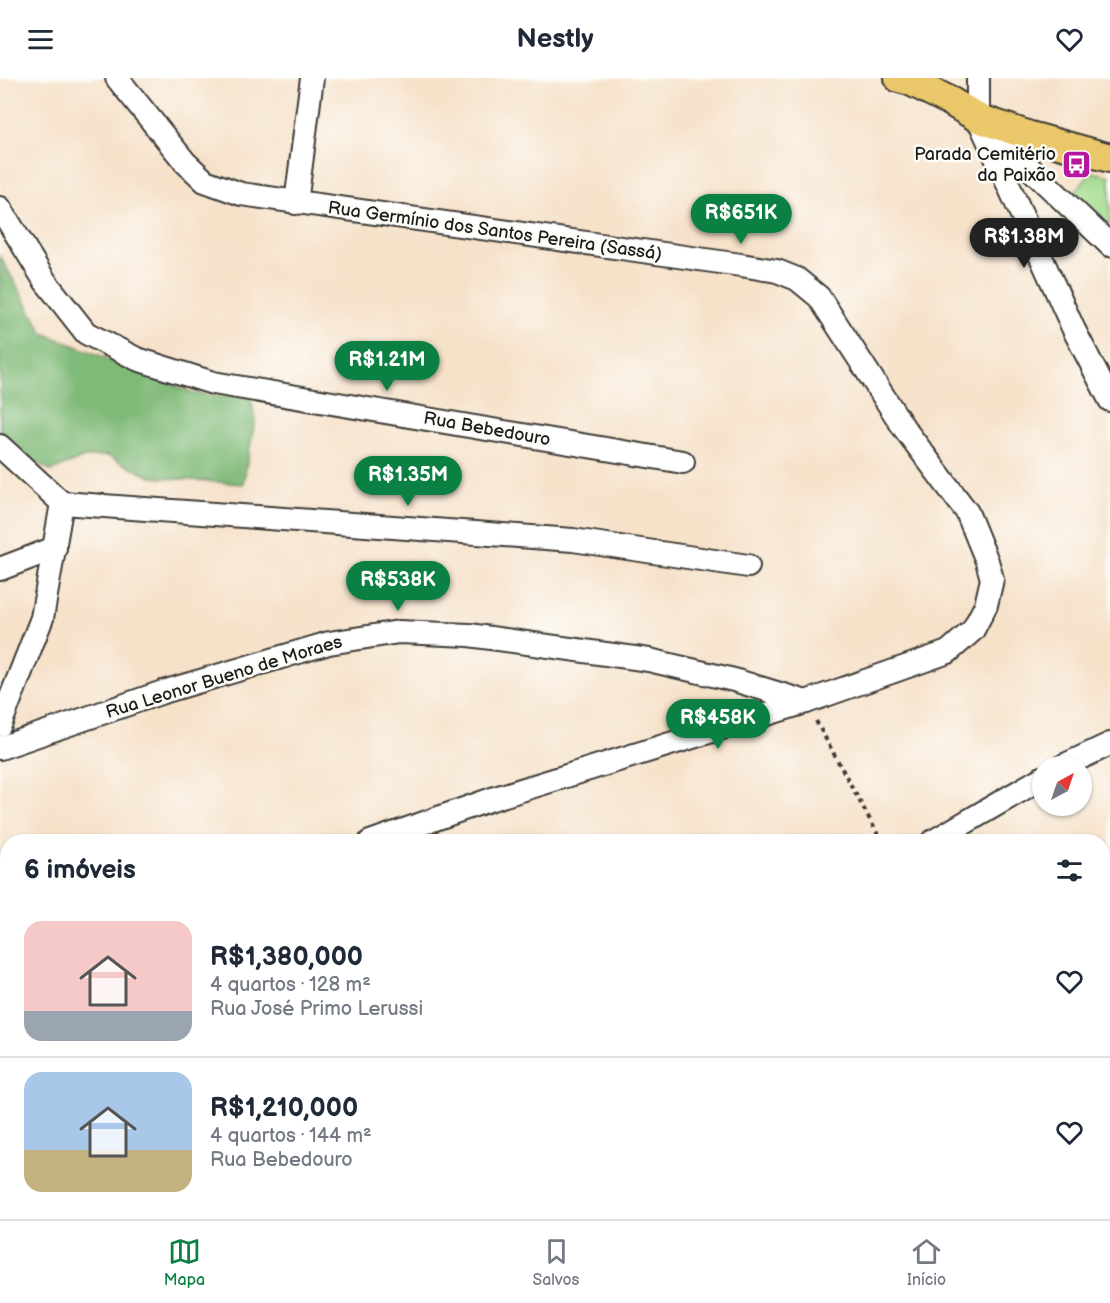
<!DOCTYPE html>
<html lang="pt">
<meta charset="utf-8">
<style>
:root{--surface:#fff;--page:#f2f2f3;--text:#1f2937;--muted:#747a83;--line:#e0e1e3;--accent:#0b8043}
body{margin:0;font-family:"Balsamiq Sans",sans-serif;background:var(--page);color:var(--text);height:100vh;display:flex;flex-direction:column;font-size:22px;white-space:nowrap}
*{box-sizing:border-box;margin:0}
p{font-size:20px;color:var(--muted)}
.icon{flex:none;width:33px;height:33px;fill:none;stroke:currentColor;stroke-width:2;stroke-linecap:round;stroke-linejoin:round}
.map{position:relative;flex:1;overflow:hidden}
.drawer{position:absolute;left:0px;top:756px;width:1110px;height:386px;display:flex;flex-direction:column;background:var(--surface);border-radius:24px 24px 0 0;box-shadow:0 2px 4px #0004}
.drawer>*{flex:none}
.needle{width:39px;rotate:40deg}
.fabs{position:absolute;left:1032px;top:678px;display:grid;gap:12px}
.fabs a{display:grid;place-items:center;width:60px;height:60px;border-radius:50%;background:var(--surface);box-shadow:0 2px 4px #0004;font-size:30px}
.price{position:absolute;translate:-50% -51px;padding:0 14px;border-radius:21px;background:var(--accent);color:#fff;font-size:20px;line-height:39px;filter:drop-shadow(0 2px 3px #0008)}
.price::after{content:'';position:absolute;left:50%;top:36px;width:18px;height:14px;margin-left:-9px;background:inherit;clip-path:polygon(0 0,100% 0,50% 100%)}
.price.selected{background:#222;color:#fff}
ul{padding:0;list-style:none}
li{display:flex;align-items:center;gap:18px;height:150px;padding:0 24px}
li+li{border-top:2px solid var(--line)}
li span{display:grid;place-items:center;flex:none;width:168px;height:120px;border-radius:18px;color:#555}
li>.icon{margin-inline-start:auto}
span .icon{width:72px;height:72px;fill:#fffc;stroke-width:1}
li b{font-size:26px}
h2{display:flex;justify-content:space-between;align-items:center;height:72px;padding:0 24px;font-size:26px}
header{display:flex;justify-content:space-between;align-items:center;height:78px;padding:0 24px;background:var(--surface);font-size:27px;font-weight:800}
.menu{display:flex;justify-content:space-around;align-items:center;height:84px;border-top:2px solid var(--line);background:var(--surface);font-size:16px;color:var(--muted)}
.menu a{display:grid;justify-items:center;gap:3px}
.menu .selected{color:var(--accent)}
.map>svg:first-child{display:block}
.green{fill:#a1da8d;stroke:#5e7b54;stroke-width:1.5}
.forest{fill:#80ba78;stroke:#4e6b4a;stroke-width:1.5}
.building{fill:#de99ad}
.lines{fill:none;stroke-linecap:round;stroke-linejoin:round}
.minor-casing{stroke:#3d3a36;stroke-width:26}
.major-casing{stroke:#3d3a36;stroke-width:32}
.path{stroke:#3d3a36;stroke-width:4;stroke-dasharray:4.5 4.5;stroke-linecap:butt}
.minor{stroke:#fff;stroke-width:22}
.major{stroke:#eac769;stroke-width:28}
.labels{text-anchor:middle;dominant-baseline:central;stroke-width:5;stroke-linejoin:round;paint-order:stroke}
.poi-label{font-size:18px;fill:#1c1c1c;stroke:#fdfcf7;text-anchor:end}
.street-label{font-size:18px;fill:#1c1c1c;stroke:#fdfcf7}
</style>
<header><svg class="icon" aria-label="menu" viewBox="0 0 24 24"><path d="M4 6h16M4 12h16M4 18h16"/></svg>Nestly<svg class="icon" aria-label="heart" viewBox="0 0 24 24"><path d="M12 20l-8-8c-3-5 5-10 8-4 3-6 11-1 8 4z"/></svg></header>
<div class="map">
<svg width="1110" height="1141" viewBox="0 0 1110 1141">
<rect width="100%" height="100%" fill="#fdfcf7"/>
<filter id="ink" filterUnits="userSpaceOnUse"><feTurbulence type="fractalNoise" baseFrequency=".0167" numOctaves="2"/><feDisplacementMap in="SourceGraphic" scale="12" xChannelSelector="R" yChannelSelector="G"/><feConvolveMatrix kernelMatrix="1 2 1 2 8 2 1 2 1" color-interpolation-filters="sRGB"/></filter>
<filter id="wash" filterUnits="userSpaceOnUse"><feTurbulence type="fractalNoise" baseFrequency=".008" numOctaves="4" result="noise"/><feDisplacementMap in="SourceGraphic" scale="24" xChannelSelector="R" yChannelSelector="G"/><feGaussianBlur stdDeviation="1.35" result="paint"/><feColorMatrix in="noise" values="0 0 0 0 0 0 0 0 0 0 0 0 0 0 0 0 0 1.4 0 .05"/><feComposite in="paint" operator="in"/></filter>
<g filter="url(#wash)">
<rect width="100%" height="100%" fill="#f6e1c9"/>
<polygon class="green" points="1091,94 1110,98 1110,147 1074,116"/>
<g class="forest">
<polygon points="0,178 43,255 196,316 251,319 255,343 243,406 151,399 108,378 84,379 52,393 15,375 0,355"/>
<polygon points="45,1134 136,1134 156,1141 42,1141"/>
<polygon points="704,1134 914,1134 912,1141 690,1141"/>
</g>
<g id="blocks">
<polygon class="building" points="309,1134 363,1134 371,1141 317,1141"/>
</g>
</g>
<g filter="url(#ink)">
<use href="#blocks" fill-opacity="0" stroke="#3d3a36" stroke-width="1.5"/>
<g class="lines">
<defs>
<g id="minor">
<polyline points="117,0 185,84 205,103 241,116 741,187 777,193 797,201 819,219 904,350 967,434 987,483 992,501 986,527 973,552 948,574 806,624 492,721 370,764"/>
<polyline points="978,0 978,40 1074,252 1110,322"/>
<polyline points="988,50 1110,167"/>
<polyline points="296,125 312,0"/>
<polyline points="0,130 45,203 86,255 137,281 213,305 683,384"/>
<polyline points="0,368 62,425"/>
<polyline points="62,425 573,462 748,488"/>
<polyline points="0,491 55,470"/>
<polyline points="0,647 42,540 62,425"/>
<polyline points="0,670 163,614 329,565 399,554 469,557 649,582 734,602 806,624"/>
<polyline points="1063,688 1110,666"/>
<polyline points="932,764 1042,700"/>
<polyline points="1102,951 1110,952"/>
<polyline points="0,1015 8,1021"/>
<polyline points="0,1107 8,1103"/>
<polyline points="170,1134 188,1141"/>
<polyline points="990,1134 992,1141"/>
<polyline points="597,1141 602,1134"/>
</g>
<polyline id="major" points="899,0 910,3 950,23 978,40 1030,58 1110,80"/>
</defs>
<use href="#minor" class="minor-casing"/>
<use href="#major" class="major-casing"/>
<polyline class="path" points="816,643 882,764"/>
<use href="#minor" class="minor"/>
<use href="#major" class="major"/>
</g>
</g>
<defs>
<symbol id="bus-square" viewBox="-11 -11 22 22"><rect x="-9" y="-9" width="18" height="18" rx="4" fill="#b5179e" stroke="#fdfcf7"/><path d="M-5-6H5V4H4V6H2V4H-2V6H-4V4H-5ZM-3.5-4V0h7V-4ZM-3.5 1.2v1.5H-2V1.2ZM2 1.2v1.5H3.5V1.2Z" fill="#fff"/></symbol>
</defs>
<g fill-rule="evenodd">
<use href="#bus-square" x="1060" y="70" width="33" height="33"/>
</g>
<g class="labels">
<g class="poi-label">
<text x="1056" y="76">Parada Cemitério<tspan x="1056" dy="21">da Paixão</tspan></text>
</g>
<g class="street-label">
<text transform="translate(495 153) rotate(8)">Rua Germínio dos Santos Pereira (Sassá)</text>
<text transform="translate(487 351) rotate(10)">Rua Bebedouro</text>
<text transform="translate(224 599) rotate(-17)">Rua Leonor Bueno de Moraes</text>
</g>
</g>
</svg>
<div class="fabs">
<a><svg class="needle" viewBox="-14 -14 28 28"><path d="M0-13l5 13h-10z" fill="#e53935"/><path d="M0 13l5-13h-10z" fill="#747a83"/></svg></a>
</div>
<b class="price" style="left:741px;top:167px">R$651K</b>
<b class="price selected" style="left:1024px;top:191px">R$1.38M</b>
<b class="price" style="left:387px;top:314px">R$1.21M</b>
<b class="price" style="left:408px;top:429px">R$1.35M</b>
<b class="price" style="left:398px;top:534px">R$538K</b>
<b class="price" style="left:718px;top:672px">R$458K</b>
<section class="drawer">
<h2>6 imóveis<svg class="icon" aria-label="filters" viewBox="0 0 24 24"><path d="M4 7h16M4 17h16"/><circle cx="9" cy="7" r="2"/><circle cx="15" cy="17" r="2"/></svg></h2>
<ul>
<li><span style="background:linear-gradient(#f6c9c9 75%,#9aa5b1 0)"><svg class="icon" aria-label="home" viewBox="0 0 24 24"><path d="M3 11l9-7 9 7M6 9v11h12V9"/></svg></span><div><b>R$1,380,000</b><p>4 quartos · 128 m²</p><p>Rua José Primo Lerussi</p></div><svg class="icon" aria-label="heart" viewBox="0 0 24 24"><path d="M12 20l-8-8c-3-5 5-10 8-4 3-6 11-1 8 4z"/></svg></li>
<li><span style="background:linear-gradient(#a9c7e8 65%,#c2b280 0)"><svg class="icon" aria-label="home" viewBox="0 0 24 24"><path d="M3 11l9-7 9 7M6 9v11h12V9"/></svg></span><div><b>R$1,210,000</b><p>4 quartos · 144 m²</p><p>Rua Bebedouro</p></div><svg class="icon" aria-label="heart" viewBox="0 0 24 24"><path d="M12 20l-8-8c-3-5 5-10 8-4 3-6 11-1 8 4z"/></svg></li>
</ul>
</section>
</div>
<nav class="menu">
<a class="selected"><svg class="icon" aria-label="map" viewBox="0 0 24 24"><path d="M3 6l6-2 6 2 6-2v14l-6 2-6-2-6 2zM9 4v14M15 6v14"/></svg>Mapa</a>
<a><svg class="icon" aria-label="saved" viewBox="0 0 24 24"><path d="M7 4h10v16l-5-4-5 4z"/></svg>Salvos</a>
<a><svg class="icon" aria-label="home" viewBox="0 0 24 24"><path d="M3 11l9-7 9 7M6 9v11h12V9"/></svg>Início</a>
</nav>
